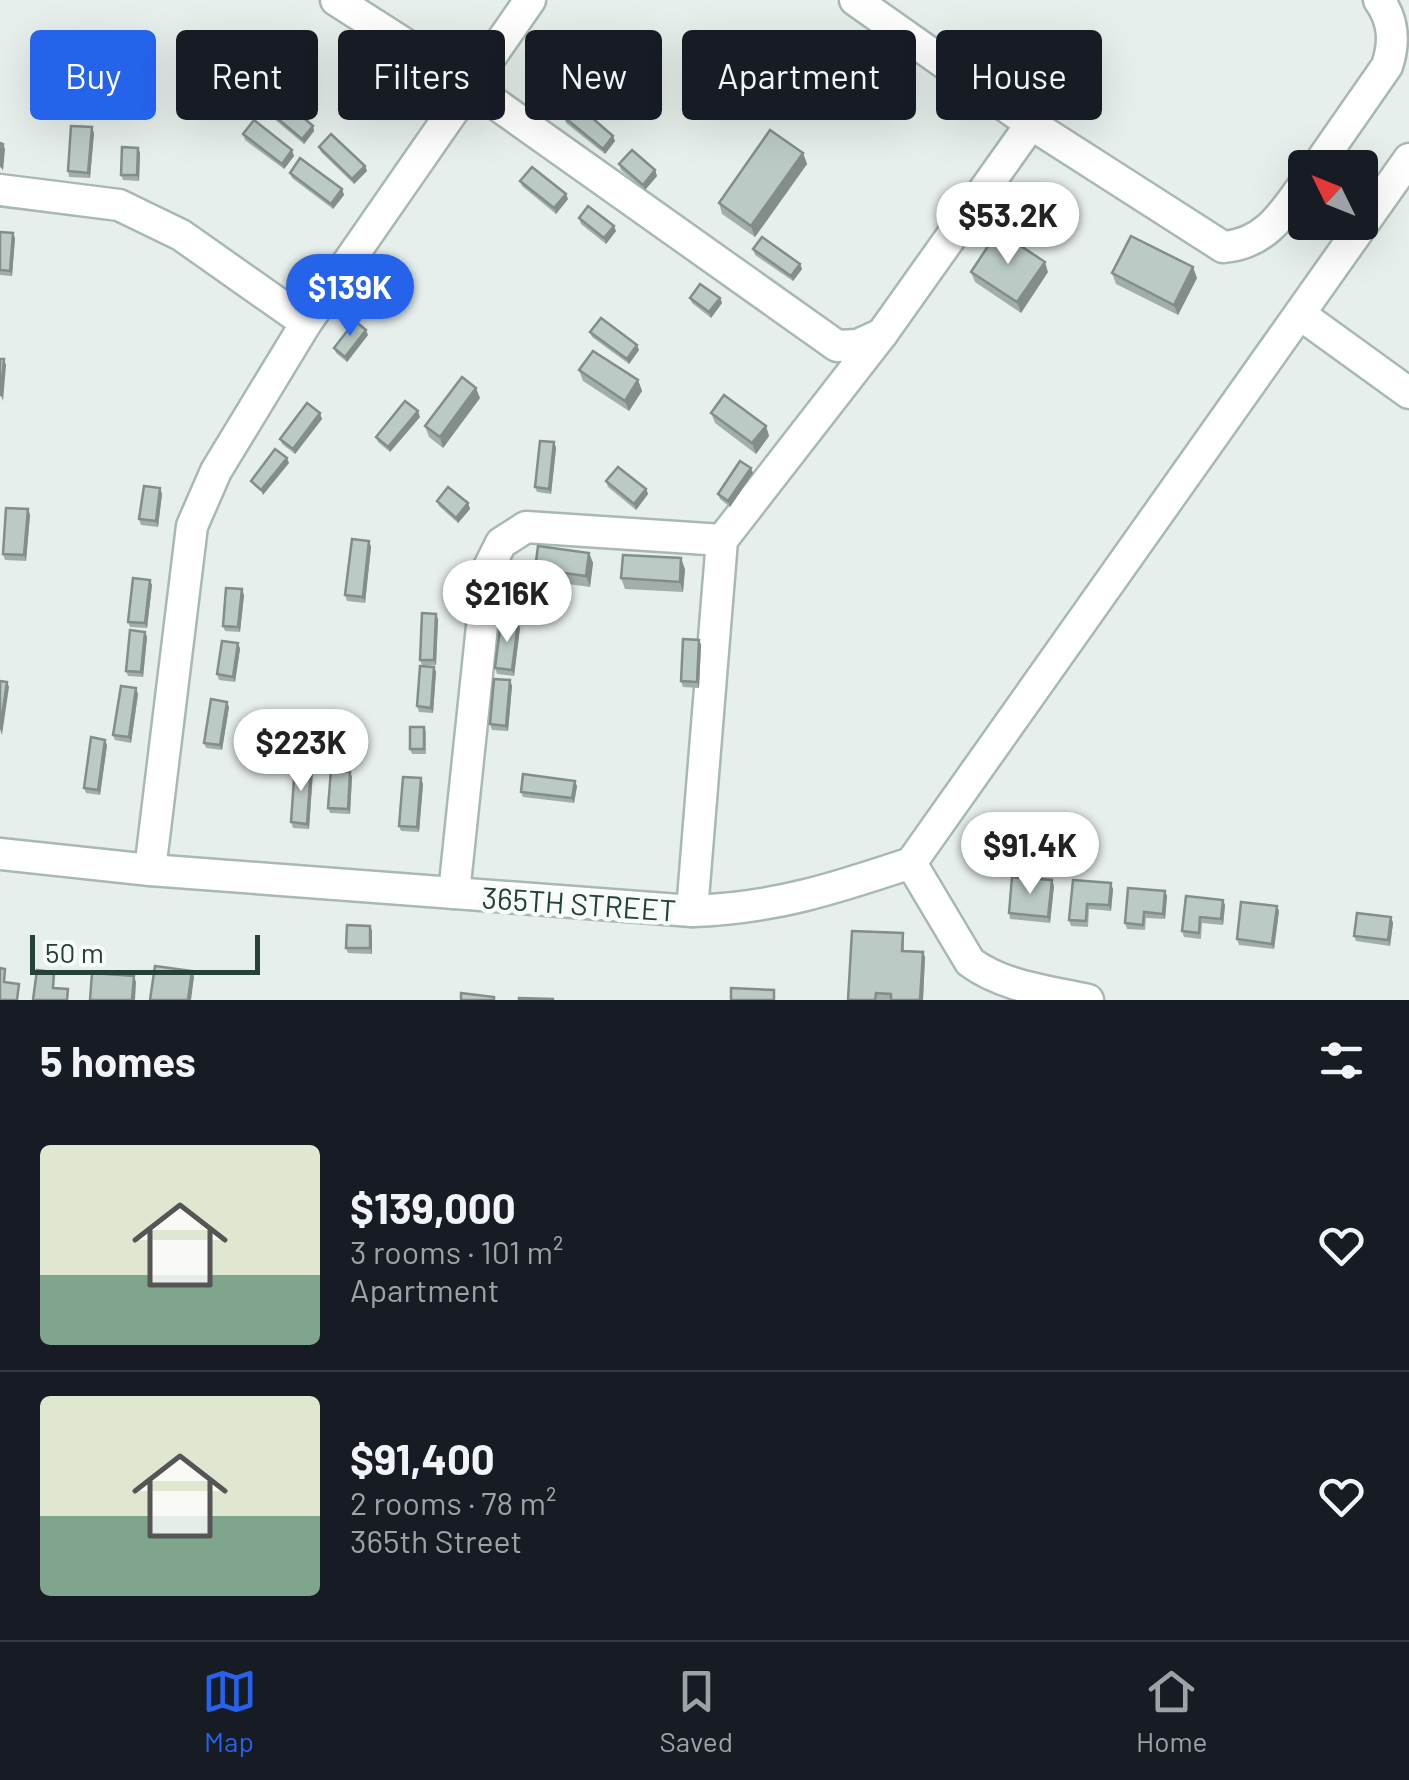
<!DOCTYPE html>
<meta charset="utf-8">
<style>
:root{--surface:#171b24;--page:#242831;--text:#f1f3f6;--muted:#9ea1a6;--line:#363941;--accent:#2563eb}
body{margin:0;font-family:Barlow,sans-serif;background:var(--page);color:var(--text);height:100vh;display:flex;flex-direction:column;font-size:38px;white-space:nowrap}
*{box-sizing:border-box;margin:0}
p{font-size:32px;color:var(--muted)}
.icon{flex:none;width:55px;height:55px;fill:none;stroke:currentColor;stroke-width:2;stroke-linecap:round;stroke-linejoin:round}
.map{position:relative;height:1000px;overflow:hidden}
.side{display:flex;flex-direction:column;background:var(--surface);flex:1}
.side>*{flex:none}
.hud{position:absolute;left:30px;top:30px;width:1350px;height:90px;display:flex;gap:20px}
.needle{width:65px;rotate:313deg}
.buttons{position:absolute;left:1288px;top:150px;display:grid;gap:20px}
.buttons a{display:grid;place-items:center;width:90px;height:90px;border-radius:10px;background:var(--surface);box-shadow:0 10px 40px #0002;font-size:50px}
.scale{position:absolute;left:30px;bottom:25px;width:230px;box-sizing:border-box;padding-left:10px;border:5px solid #24423a;border-top:0;font-size:28px;line-height:35px;white-space:nowrap;color:#24423a;-webkit-text-stroke:8px #f7fbf9;paint-order:stroke}
.price{position:absolute;translate:-50% -85px;padding:0 22px;border-radius:35px;background:#fff;color:#222;font-size:32px;line-height:65px;filter:drop-shadow(0 2px 5px #0008)}
.price::after{content:'';position:absolute;left:50%;top:60px;width:30px;height:22px;margin-left:-15px;background:inherit;clip-path:polygon(0 0,100% 0,50% 100%)}
.price.active{background:var(--accent);color:#fff}
ul{padding:0;list-style:none}
li{display:flex;align-items:center;gap:30px;height:250px;padding:0 40px}
li+li{border-top:2px solid var(--line)}
li span{display:grid;place-items:center;flex:none;width:280px;height:200px;border-radius:10px;color:#555}
li>.icon{margin-inline-start:auto}
span .icon{width:120px;height:120px;fill:#fffc;stroke-width:1}
li b{font-size:42px}
h2{display:flex;justify-content:space-between;align-items:center;height:120px;padding:0 40px;font-size:42px}
.chip{padding:0 35px;border-radius:10px;background:var(--surface);box-shadow:0 10px 40px #0002;font-size:35px;line-height:90px}
.chip.active{background:var(--accent);color:#fff}
.dock{display:flex;justify-content:space-around;align-items:center;height:140px;border-top:2px solid var(--line);background:var(--surface);font-size:28px;color:var(--muted)}
.dock a{display:grid;justify-items:center;gap:5px}
.dock .active{color:var(--accent)}
.map>svg:first-child{display:block}
.lines{fill:none;stroke-linecap:round;stroke-linejoin:round}
.minor-casing{stroke:#a8b8b2;stroke-width:35}
.minor{stroke:#fff;stroke-width:30}
.wall{fill:#a1aea9}
.shaded-wall{fill:#838d89}
.building{fill:#bbcac4;stroke:#838d89;stroke-width:2.5}
.labels{text-anchor:middle;dominant-baseline:central;stroke-width:9;stroke-linejoin:round;paint-order:stroke}
.street-label{font-size:30px;fill:#24423a;stroke:#f7fbf9}
</style>
<div class="map">
<svg width="1409" height="1000" viewBox="0 0 1409 1000">
<rect width="100%" height="100%" fill="#e6efeb"/>
<g class="lines">
<defs>
<g id="minor">
<polyline points="336,0 472,87 837,346 858,345 882,334"/>
<path d="M 855,0 L 1031,124 L 1223,247 C 1265,244 1283,214 1305,183"/>
<path d="M 1316,168 L 1387,66 C 1395,42 1394,21 1379,0"/>
<polyline points="0,190 119,205 181,235 306,323"/>
<polyline points="1301,315 1409,393"/>
<path d="M 0,854 L 150,870 L 692,911 C 775,908 833,889 911,863 L 970,962 C 1004,987 1048,991 1088,1000"/>
<polyline points="911,863 1409,159"/>
<polyline points="150,870 192,526 216,471 306,323 530,0"/>
<polyline points="454,893 488,569 501,543 526,527 722,540"/>
<polyline points="692,911 722,540 882,334 1031,124"/>
</g>
</defs>
<use href="#minor" class="minor-casing"/>
<use href="#minor" class="minor"/>
</g>
<g class="wall">
<polygon points="259,103 313,126 314,131 304,144 261,108"/>
<polygon points="564,117 615,141 605,154 566,123"/>
<polygon points="94,133 90,178 69,177 68,171"/>
<polygon points="243,134 294,156 284,169 245,140"/>
<polygon points="319,147 365,166 367,171 354,184 321,152"/>
<polygon points="138,148 140,153 139,181 123,180 121,175"/>
<polygon points="803,153 807,164 755,237 722,214 719,203"/>
<polygon points="619,164 655,170 657,176 645,190 621,170"/>
<polygon points="290,173 342,189 344,195 333,209 292,178"/>
<polygon points="520,181 568,199 556,214 522,186"/>
<polygon points="579,218 616,231 606,244 581,224"/>
<polygon points="0,232 15,238 12,276 0,275"/>
<polygon points="753,249 800,264 802,269 793,281 755,255"/>
<polygon points="971,272 1048,272 1021,313 975,282"/>
<polygon points="1112,273 1197,278 1178,315 1116,284"/>
<polygon points="690,298 720,298 722,303 711,318 692,303"/>
<polygon points="590,332 639,350 629,364 592,337"/>
<polygon points="368,335 347,362 336,353 334,348"/>
<polygon points="579,370 638,380 642,391 629,411 583,381"/>
<polygon points="480,398 443,448 429,437 425,426"/>
<polygon points="711,413 766,426 769,436 756,454 715,423"/>
<polygon points="420,417 390,452 378,442 376,437"/>
<polygon points="322,419 295,454 282,444 280,439"/>
<polygon points="554,442 556,448 551,494 537,492 535,487"/>
<polygon points="753,473 730,507 720,499 718,494"/>
<polygon points="606,481 646,489 648,494 636,510 608,487"/>
<polygon points="162,494 158,527 141,525 139,519"/>
<polygon points="437,501 468,503 470,509 458,523 439,506"/>
<polygon points="28,509 30,515 26,561 5,560 3,554"/>
<polygon points="369,541 371,547 365,603 347,601 345,595"/>
<polygon points="589,553 593,563 590,587 539,580 535,569"/>
<polygon points="685,569 683,592 625,589 621,578"/>
<polygon points="152,585 147,628 130,627 128,622"/>
<polygon points="244,595 240,632 225,631 223,626"/>
<polygon points="438,619 436,665 422,665 420,660"/>
<polygon points="520,628 514,676 497,674 495,668"/>
<polygon points="145,632 147,637 143,677 128,676 126,671"/>
<polygon points="699,640 701,645 699,688 683,687 681,681"/>
<polygon points="238,643 240,649 235,682 219,680 217,674"/>
<polygon points="434,667 436,672 433,713 419,712 417,706"/>
<polygon points="510,680 512,686 508,731 492,730 490,724"/>
<polygon points="138,694 131,743 115,740 113,735"/>
<polygon points="229,707 222,750 206,748 204,743"/>
<polygon points="424,727 426,732 426,754 412,754 410,749"/>
<polygon points="107,745 100,795 86,793 84,788"/>
<polygon points="311,766 313,771 309,829 293,828 291,822"/>
<polygon points="350,772 352,777 350,814 330,813 328,808"/>
<polygon points="423,784 419,832 401,831 399,826"/>
<polygon points="577,786 574,803 523,797 521,792"/>
<polygon points="1073,880 1113,889 1111,911 1089,909 1088,927 1071,926 1069,920"/>
<polygon points="1054,886 1050,923 1010,919 1009,913"/>
<polygon points="1167,896 1165,919 1146,918 1145,930 1127,929 1125,923"/>
<polygon points="1186,896 1225,905 1223,925 1202,923 1201,939 1184,937 1182,931"/>
<polygon points="1279,911 1274,949 1239,945 1237,939"/>
<polygon points="1391,917 1393,923 1390,946 1356,941 1354,936"/>
<polygon points="370,926 372,931 372,954 348,953 346,948"/>
<polygon points="903,933 904,939 904,951 925,957 923,1000 848,1000"/>
</g>
<g class="shaded-wall">
<polygon points="313,126 314,131 304,144 302,139"/>
<polygon points="92,127 94,133 90,178 88,173"/>
<polygon points="613,136 615,141 605,154 603,149"/>
<polygon points="3,144 5,149 3,171 1,166"/>
<polygon points="138,148 140,153 139,181 137,175"/>
<polygon points="292,150 294,156 284,169 282,164"/>
<polygon points="803,153 807,164 755,237 751,226"/>
<polygon points="365,166 367,171 354,184 352,179"/>
<polygon points="655,170 657,176 645,190 643,185"/>
<polygon points="342,189 344,195 333,209 331,204"/>
<polygon points="566,194 568,199 556,214 554,208"/>
<polygon points="614,226 616,231 606,244 604,238"/>
<polygon points="13,233 15,238 12,276 10,271"/>
<polygon points="1045,262 1048,272 1021,313 1017,302"/>
<polygon points="800,264 802,269 793,281 791,276"/>
<polygon points="1193,267 1197,278 1178,315 1174,305"/>
<polygon points="720,298 722,303 711,318 709,312"/>
<polygon points="366,330 368,335 347,362 345,357"/>
<polygon points="637,345 639,350 629,364 627,359"/>
<polygon points="4,359 6,365 3,401 1,395"/>
<polygon points="638,380 642,391 629,411 625,401"/>
<polygon points="476,388 480,398 443,448 440,437"/>
<polygon points="418,411 420,417 390,452 388,447"/>
<polygon points="320,413 322,419 295,454 293,449"/>
<polygon points="766,426 769,436 756,454 752,443"/>
<polygon points="554,442 556,448 551,494 549,489"/>
<polygon points="287,458 289,463 263,495 261,490"/>
<polygon points="751,468 753,473 730,507 728,501"/>
<polygon points="160,488 162,494 158,527 156,521"/>
<polygon points="646,489 648,494 636,510 634,504"/>
<polygon points="468,503 470,509 458,523 456,518"/>
<polygon points="28,509 30,515 26,561 24,555"/>
<polygon points="369,541 371,547 365,603 363,597"/>
<polygon points="589,553 593,563 590,587 586,576"/>
<polygon points="681,558 685,569 683,592 680,582"/>
<polygon points="150,580 152,585 147,628 145,623"/>
<polygon points="242,589 244,595 240,632 238,627"/>
<polygon points="436,614 438,619 436,665 434,660"/>
<polygon points="518,623 520,628 514,676 512,670"/>
<polygon points="145,632 147,637 143,677 141,672"/>
<polygon points="699,640 701,645 699,688 697,682"/>
<polygon points="238,643 240,649 235,682 233,677"/>
<polygon points="434,667 436,672 433,713 431,708"/>
<polygon points="510,680 512,686 508,731 506,726"/>
<polygon points="7,682 9,687 2,735 0,729"/>
<polygon points="136,688 138,694 131,743 129,737"/>
<polygon points="227,702 229,707 222,750 220,745"/>
<polygon points="105,740 107,745 100,795 98,790"/>
<polygon points="311,766 313,771 309,829 307,824"/>
<polygon points="350,772 352,777 350,814 348,809"/>
<polygon points="421,778 423,784 419,832 417,827"/>
<polygon points="575,781 577,786 574,803 572,798"/>
<polygon points="1052,880 1054,886 1050,923 1048,917"/>
<polygon points="1111,883 1113,889 1111,911 1109,905"/>
<polygon points="1165,891 1167,896 1165,919 1163,914"/>
<polygon points="1223,900 1225,905 1223,925 1221,919"/>
<polygon points="1277,906 1279,911 1274,949 1272,944"/>
<polygon points="1391,917 1393,923 1390,946 1388,940"/>
<polygon points="370,926 372,931 372,954 370,948"/>
<polygon points="923,952 925,957 923,1000 920,1000"/>
<polygon points="192,971 194,977 191,1000 188,1000"/>
<polygon points="134,976 136,982 135,1000 132,1000"/>
</g>
<g class="building">
<polygon points="270,89 313,126 302,139 259,103"/>
<polygon points="576,104 613,136 603,149 564,117"/>
<polygon points="254,120 292,150 282,164 243,134"/>
<polygon points="71,126 92,127 88,173 68,171"/>
<polygon points="770,130 803,153 751,226 719,203"/>
<polygon points="331,134 365,166 352,179 319,147"/>
<polygon points="0,143 3,144 1,166 0,165"/>
<polygon points="122,147 138,148 137,175 121,175"/>
<polygon points="632,150 655,170 643,185 619,164"/>
<polygon points="300,158 342,189 331,204 290,173"/>
<polygon points="532,167 566,194 554,208 520,181"/>
<polygon points="588,206 614,226 604,238 579,218"/>
<polygon points="998,231 1045,262 1017,302 971,272"/>
<polygon points="0,232 13,233 10,271 0,270"/>
<polygon points="1131,236 1193,267 1174,305 1112,273"/>
<polygon points="762,237 800,264 791,276 753,249"/>
<polygon points="700,284 720,298 709,312 690,298"/>
<polygon points="601,318 637,345 627,359 590,332"/>
<polygon points="355,321 366,330 345,357 334,348"/>
<polygon points="593,351 638,380 625,401 579,370"/>
<polygon points="0,359 4,359 1,395 0,395"/>
<polygon points="462,377 476,388 440,437 425,426"/>
<polygon points="724,395 766,426 752,443 711,413"/>
<polygon points="405,401 418,411 388,447 376,437"/>
<polygon points="307,403 320,413 293,449 280,439"/>
<polygon points="540,441 554,442 549,489 535,487"/>
<polygon points="275,449 287,458 261,490 251,481"/>
<polygon points="740,461 751,468 728,501 718,494"/>
<polygon points="618,467 646,489 634,504 606,481"/>
<polygon points="144,486 160,488 156,521 139,519"/>
<polygon points="448,487 468,503 456,518 437,501"/>
<polygon points="6,508 28,509 24,555 3,554"/>
<polygon points="352,539 369,541 363,597 345,595"/>
<polygon points="538,546 589,553 586,576 535,569"/>
<polygon points="623,555 681,558 680,582 621,578"/>
<polygon points="133,578 150,580 145,623 128,622"/>
<polygon points="226,588 242,589 238,627 223,626"/>
<polygon points="422,613 436,614 434,660 420,660"/>
<polygon points="501,621 518,623 512,670 495,668"/>
<polygon points="130,630 145,632 141,672 126,671"/>
<polygon points="683,639 699,640 697,682 681,681"/>
<polygon points="222,641 238,643 233,677 217,674"/>
<polygon points="420,666 434,667 431,708 417,706"/>
<polygon points="494,679 510,680 506,726 490,724"/>
<polygon points="0,681 7,682 0,729"/>
<polygon points="121,686 136,688 129,737 113,735"/>
<polygon points="211,699 227,702 220,745 204,743"/>
<rect x="410" y="727" width="14" height="22"/>
<polygon points="91,737 105,740 98,790 84,788"/>
<polygon points="295,765 311,766 307,824 291,822"/>
<polygon points="331,770 350,772 348,809 328,808"/>
<polygon points="523,774 575,781 572,798 521,792"/>
<polygon points="403,777 421,778 417,827 399,826"/>
<polygon points="1012,877 1052,880 1048,917 1009,913"/>
<polygon points="1073,880 1111,883 1109,905 1087,904 1086,921 1069,920"/>
<polygon points="1128,888 1165,891 1163,914 1144,912 1143,925 1125,923"/>
<polygon points="1186,896 1223,900 1221,919 1200,917 1199,933 1182,931"/>
<polygon points="1241,902 1277,906 1272,944 1237,939"/>
<polygon points="1357,913 1391,917 1388,940 1354,936"/>
<polygon points="347,925 370,926 370,948 346,948"/>
<polygon points="852,931 903,933 902,951 923,952 920,1000 891,1000 891,994 876,993 875,1000 848,1000"/>
<polygon points="155,966 192,971 188,1000 150,1000"/>
<polygon points="0,968 5,969 4,982 19,984 17,1000 0,1000"/>
<polygon points="37,970 54,972 53,988 68,989 67,1000 33,1000"/>
<polygon points="92,973 134,976 132,1000 90,1000"/>
<polygon points="731,988 774,990 774,1000 731,1000"/>
<polygon points="461,993 494,997 494,1000 461,1000"/>
<polygon points="519,998 553,999 553,1000 519,1000"/>
</g>
<g class="labels">
<g class="street-label">
<text transform="translate(579 903) rotate(4)">365TH STREET</text>
</g>
</g>
</svg>
<div class="buttons">
<a><svg class="needle" viewBox="-14 -14 28 28"><path d="M0-13l5 13h-10z" fill="#e53935"/><path d="M0 13l5-13h-10z" fill="#9ea1a6"/></svg></a>
</div>
<div class="scale">50 m</div>
<b class="price" style="left:1008px;top:267px">$53.2K</b>
<b class="price active" style="left:350px;top:339px">$139K</b>
<b class="price" style="left:507px;top:645px">$216K</b>
<b class="price" style="left:301px;top:794px">$223K</b>
<b class="price" style="left:1030px;top:897px">$91.4K</b>
<div class="hud">
<a class="chip active">Buy</a>
<a class="chip">Rent</a>
<a class="chip">Filters</a>
<a class="chip">New</a>
<a class="chip">Apartment</a>
<a class="chip">House</a>
</div>
</div>
<section class="side">
<h2>5 homes<svg class="icon" aria-label="filters" viewBox="0 0 24 24"><path d="M4 7h16M4 17h16"/><circle cx="9" cy="7" r="2"/><circle cx="15" cy="17" r="2"/></svg></h2>
<ul>
<li><span style="background:linear-gradient(#dfe7d0 65%,#7fa58c 0)"><svg class="icon" aria-label="home" viewBox="0 0 24 24"><path d="M3 11l9-7 9 7M6 9v11h12V9"/></svg></span><div><b>$139,000</b><p>3 rooms · 101 m²</p><p>Apartment</p></div><svg class="icon" aria-label="heart" viewBox="0 0 24 24"><path d="M12 20l-8-8c-3-5 5-10 8-4 3-6 11-1 8 4z"/></svg></li>
<li><span style="background:linear-gradient(#dfe7d0 60%,#7fa58c 0)"><svg class="icon" aria-label="home" viewBox="0 0 24 24"><path d="M3 11l9-7 9 7M6 9v11h12V9"/></svg></span><div><b>$91,400</b><p>2 rooms · 78 m²</p><p>365th Street</p></div><svg class="icon" aria-label="heart" viewBox="0 0 24 24"><path d="M12 20l-8-8c-3-5 5-10 8-4 3-6 11-1 8 4z"/></svg></li>
</ul>
</section>
<nav class="dock">
<a class="active"><svg class="icon" aria-label="map" viewBox="0 0 24 24"><path d="M3 6l6-2 6 2 6-2v14l-6 2-6-2-6 2zM9 4v14M15 6v14"/></svg>Map</a>
<a><svg class="icon" aria-label="saved" viewBox="0 0 24 24"><path d="M7 4h10v16l-5-4-5 4z"/></svg>Saved</a>
<a><svg class="icon" aria-label="home" viewBox="0 0 24 24"><path d="M3 11l9-7 9 7M6 9v11h12V9"/></svg>Home</a>
</nav>
